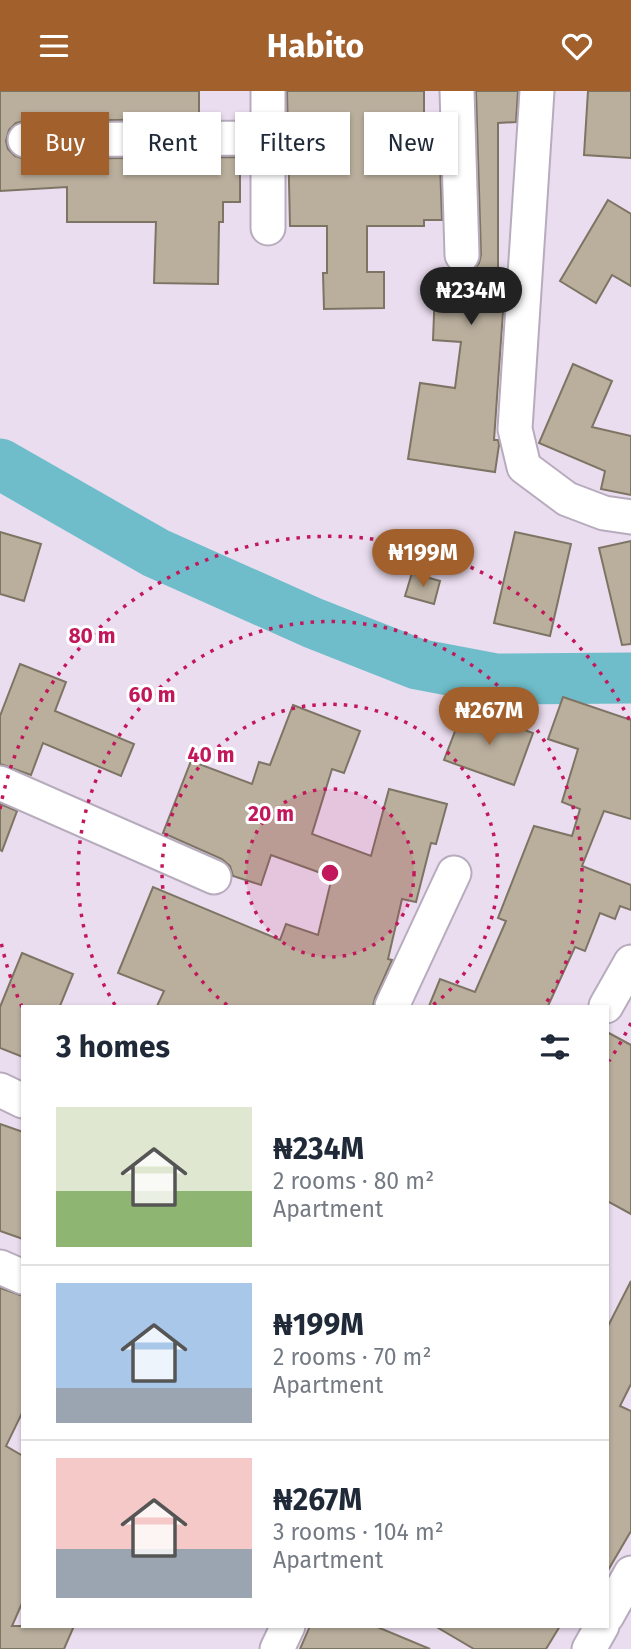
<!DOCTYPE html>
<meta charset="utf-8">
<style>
:root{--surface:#fff;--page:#f6f6f7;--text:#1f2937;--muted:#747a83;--line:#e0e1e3;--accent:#a2602d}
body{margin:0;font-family:"Fira Sans",sans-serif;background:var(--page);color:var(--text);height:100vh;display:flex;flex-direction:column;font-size:26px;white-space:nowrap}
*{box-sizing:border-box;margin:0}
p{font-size:23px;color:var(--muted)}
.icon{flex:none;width:38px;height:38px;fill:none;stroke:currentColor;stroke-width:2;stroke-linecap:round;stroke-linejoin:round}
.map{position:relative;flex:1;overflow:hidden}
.details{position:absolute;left:21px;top:914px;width:588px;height:623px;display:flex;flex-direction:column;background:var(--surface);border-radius:0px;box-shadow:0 2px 5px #0004}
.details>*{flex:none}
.guide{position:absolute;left:21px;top:21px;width:590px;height:63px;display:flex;gap:14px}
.price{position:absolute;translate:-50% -60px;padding:0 16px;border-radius:24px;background:var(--accent);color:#fff;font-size:23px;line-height:46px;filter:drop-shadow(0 2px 4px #0008)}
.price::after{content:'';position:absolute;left:50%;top:42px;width:21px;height:16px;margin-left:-10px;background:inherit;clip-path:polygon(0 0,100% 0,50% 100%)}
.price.current{background:#222;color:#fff}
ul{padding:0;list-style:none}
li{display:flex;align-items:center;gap:21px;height:175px;padding:0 35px}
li+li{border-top:2px solid var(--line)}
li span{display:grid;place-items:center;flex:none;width:196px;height:140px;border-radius:0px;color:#555}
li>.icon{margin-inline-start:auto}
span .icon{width:84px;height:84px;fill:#fffc;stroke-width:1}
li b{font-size:30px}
h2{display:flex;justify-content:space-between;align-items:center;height:84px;padding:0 35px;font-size:30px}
.tag{padding:0 24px;border-radius:0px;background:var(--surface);box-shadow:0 2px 5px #0004;font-size:24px;line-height:63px}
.tag.current{background:var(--accent);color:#fff}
header{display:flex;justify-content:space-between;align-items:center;height:91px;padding:0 35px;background:var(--accent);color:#fff;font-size:32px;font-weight:700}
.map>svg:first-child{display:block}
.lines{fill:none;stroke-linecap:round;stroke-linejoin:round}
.river{stroke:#6fbdca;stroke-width:51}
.building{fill:#baaf9d;stroke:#7e7464;stroke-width:2}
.street-casing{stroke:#b7acbd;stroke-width:37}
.street{stroke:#fff;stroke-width:33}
.ring{fill:none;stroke:#c2185b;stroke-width:3.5;stroke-dasharray:3.5 7}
.centre{fill:#c2185b;stroke:#fff;stroke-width:3.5}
.ring-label{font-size:21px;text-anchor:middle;font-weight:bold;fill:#c2185b;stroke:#fff;stroke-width:6;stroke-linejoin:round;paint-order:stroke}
</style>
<header><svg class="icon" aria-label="menu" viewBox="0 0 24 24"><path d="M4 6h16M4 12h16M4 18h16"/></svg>Habito<svg class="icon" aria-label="heart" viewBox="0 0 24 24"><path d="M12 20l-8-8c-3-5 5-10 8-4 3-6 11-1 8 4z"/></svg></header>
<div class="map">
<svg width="631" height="1558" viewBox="0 0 631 1558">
<rect width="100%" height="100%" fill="#eaddef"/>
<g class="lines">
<polyline class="river" points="0,373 156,462 313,532 417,573 496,588 631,587"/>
</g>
<g class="building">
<polygon points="0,0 199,0 199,28 25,30 16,32 9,39 6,50 8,58 15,65 25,68 240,66 240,111 223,111 223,131 219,131 218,193 154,192 156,131 67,131 67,96 0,100"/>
<polygon points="287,0 424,0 424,42 428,42 428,45 439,45 442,129 424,129 424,135 367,135 367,181 384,181 384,217 324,218 323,182 327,182 327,135 290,135"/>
<polygon points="476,0 518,0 516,31 498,32 498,177 506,178 494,349 498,349 499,354 495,381 408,368 420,292 455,297 461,251 433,249 435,198 462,199 463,183 473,180 479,172 481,164"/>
<polygon points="588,0 631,0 631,67 584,64"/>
<polygon points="608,109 631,123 631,195 612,184 596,212 560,190"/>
<polygon points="573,273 612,290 592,336 631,345 631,404 601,398 605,380 539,352"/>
<polygon points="0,441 41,453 24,510 0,503"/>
<polygon points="515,441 571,453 550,545 494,532"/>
<polygon points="386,444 408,452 399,480 377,473"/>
<polygon points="631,450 631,553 622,554 599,457"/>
<polygon points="412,482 440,490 434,513 405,505"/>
<polygon points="20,573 66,591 55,620 134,653 121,685 43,652 31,684 0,673 0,625"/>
<polygon points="563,606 631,629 631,728 604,720 582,775 631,794 631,819 620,815 615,828 600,822 585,860 575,856 548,915 429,915 440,888 475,901 506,830 498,827 534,735 572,745 580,718 562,711 578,658 548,648"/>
<polygon points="293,614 360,640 344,682 332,678 312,743 371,765 389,698 447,713 436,753 431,752 416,811 402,808 388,868 392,869 375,907 373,915 157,915 164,900 118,882 153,796 280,849 286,833 318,844 332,786 271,764 261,794 233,785 230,775 222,768 163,742 191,670 252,693 259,671 270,674"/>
<polygon points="464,617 533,642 514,694 444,669"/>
<polygon points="0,713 17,720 2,760 0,759"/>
<polygon points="22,862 73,883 60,915 23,915 23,966 0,957 0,916"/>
<polygon points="607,941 631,954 631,1123 607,1110"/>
<polygon points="0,1033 23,1041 23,1148 0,1140"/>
<polygon points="631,1190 631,1293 620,1315 631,1320 631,1440 607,1481 607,1237"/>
<polygon points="0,1197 23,1205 23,1320 6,1355 23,1365 23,1510 12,1535 74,1535 64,1558 0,1558"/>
<polygon points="310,1535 375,1535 430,1558 300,1558"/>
<polygon points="435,1535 560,1535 546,1558 474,1558"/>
</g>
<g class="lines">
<defs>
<g id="street">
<polyline points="268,0 268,137"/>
<polyline points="457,0 462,164"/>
<polyline points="537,0 515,338 524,376 567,408 604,422 631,426"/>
<polyline points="25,49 266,47"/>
<polyline points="0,692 214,786"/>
<polyline points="392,915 454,782"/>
<polyline points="606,915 631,871"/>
<polyline points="0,999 23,1010"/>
<polyline points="0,1176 23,1186"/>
<polyline points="607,1525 631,1482"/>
<polyline points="277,1558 288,1535"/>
<polyline points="589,1558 602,1535"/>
</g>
</defs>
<use href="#street" class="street-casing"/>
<use href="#street" class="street"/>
</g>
<circle cx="330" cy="782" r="84" fill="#c2185b" fill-opacity=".12"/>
<g class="ring">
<circle cx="330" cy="782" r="84"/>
<path d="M227 914A168 168 0 1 1 433 914"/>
<path d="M115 914A252 252 0 1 1 545 914"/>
<path d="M631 932A336 336 0 0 1 609 970M22 916A336 336 0 0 1 0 846M0 718A336 336 0 0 1 631 632"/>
</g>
<circle cx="330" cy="782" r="10" class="centre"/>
<g class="ring-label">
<text x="92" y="552">80 m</text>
<text x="152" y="611">60 m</text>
<text x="211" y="671">40 m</text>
<text x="271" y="730">20 m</text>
</g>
</svg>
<b class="price current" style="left:471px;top:236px">₦234M</b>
<b class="price" style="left:423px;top:498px">₦199M</b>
<b class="price" style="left:489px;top:656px">₦267M</b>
<div class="guide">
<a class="tag current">Buy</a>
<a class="tag">Rent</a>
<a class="tag">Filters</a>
<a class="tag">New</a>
</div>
<section class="details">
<h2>3 homes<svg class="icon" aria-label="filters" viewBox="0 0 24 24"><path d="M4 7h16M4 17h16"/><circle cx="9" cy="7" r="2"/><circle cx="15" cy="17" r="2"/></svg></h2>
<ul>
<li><span style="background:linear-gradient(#dfe7d0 60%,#8fb573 0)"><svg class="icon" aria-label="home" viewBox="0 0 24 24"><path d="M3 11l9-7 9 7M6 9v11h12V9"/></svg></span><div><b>₦234M</b><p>2 rooms · 80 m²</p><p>Apartment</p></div></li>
<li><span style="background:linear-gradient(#a9c7e8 75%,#9aa5b1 0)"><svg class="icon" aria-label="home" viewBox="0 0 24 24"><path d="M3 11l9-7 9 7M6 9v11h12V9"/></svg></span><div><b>₦199M</b><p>2 rooms · 70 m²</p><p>Apartment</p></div></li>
<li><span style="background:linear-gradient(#f6c9c9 65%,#9aa5b1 0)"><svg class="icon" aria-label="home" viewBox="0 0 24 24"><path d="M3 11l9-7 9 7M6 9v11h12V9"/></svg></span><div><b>₦267M</b><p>3 rooms · 104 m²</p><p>Apartment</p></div></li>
</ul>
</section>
</div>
